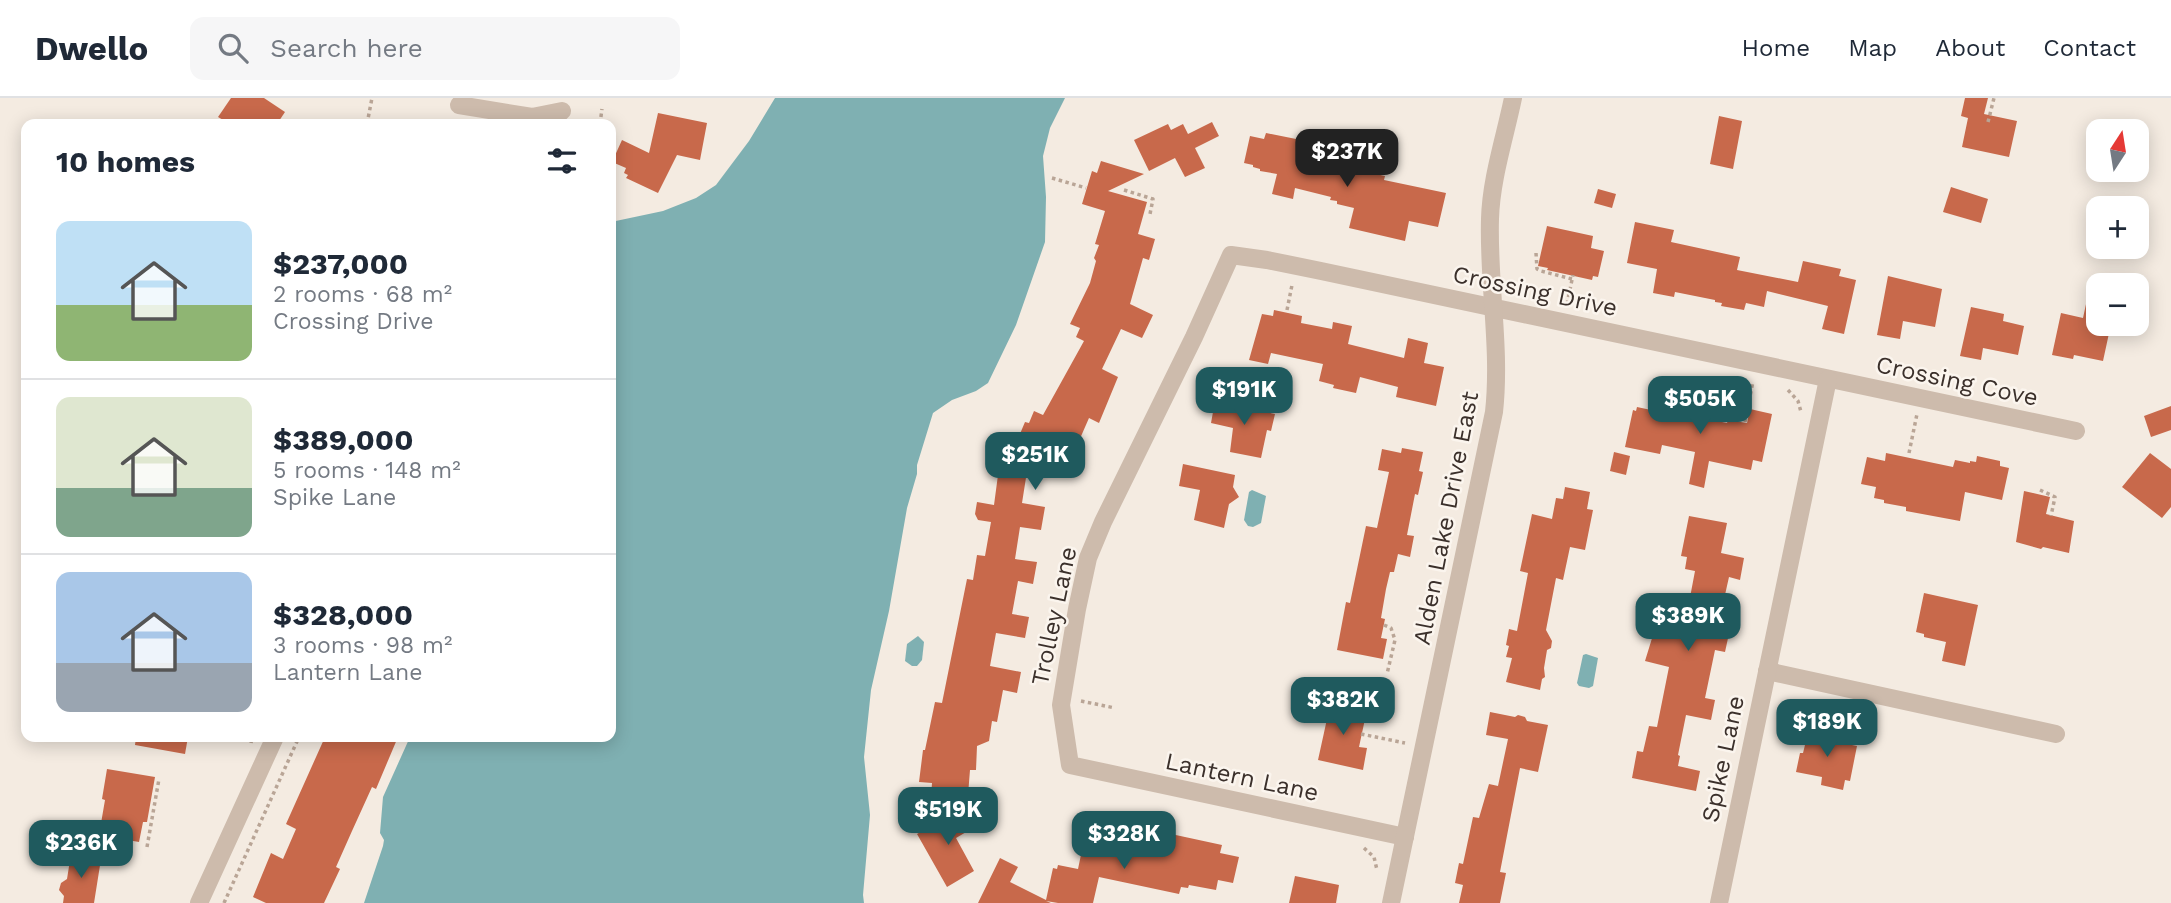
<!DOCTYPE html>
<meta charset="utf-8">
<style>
:root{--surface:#fff;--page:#f6f6f7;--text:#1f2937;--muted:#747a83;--line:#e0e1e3;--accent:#1f5a5e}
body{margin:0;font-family:"Work Sans",sans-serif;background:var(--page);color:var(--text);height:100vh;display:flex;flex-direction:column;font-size:26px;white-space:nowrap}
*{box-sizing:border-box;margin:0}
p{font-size:23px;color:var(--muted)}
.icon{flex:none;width:38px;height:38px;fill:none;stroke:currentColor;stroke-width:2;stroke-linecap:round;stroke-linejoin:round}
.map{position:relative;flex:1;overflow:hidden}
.sheet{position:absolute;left:21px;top:21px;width:595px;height:623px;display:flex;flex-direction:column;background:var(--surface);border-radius:14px;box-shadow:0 4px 18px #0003}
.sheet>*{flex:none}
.needle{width:46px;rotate:12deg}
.buttons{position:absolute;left:2086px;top:21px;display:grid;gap:14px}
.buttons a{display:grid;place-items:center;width:63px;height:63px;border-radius:14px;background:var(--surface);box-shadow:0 4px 18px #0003;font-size:35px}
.price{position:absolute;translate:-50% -60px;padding:0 16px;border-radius:14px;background:var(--accent);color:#fff;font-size:23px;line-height:46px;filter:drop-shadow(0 2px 4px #0008)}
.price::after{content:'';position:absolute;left:50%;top:42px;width:21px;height:16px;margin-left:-10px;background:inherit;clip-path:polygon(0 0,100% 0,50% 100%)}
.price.active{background:#222;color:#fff}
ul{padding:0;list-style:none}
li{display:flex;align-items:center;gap:21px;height:175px;padding:0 35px}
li+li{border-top:2px solid var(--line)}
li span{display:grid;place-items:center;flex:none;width:196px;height:140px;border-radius:14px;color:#555}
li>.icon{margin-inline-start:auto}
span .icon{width:84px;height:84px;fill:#fffc;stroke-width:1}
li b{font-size:30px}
h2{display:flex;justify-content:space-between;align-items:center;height:84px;padding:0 35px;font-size:30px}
header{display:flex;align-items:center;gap:42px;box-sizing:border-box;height:98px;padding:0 35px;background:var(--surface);border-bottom:2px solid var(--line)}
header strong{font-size:33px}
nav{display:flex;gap:38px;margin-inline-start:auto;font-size:24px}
.search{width:490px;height:63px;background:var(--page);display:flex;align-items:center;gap:18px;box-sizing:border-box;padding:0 24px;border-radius:14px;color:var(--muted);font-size:26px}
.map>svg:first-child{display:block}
.water{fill:#7fb0b2}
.building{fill:#c8694b}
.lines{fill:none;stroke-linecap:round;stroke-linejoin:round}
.path{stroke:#b9a596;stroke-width:3.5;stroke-dasharray:3.5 3.5;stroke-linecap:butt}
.minor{stroke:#cdbbac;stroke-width:18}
.labels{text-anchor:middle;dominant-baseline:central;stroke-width:5;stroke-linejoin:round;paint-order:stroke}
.street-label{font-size:24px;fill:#3b302b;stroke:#fbf5ee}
</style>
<header>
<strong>Dwello</strong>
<div class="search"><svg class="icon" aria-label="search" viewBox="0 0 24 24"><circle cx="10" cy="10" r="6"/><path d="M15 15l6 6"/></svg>Search here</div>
<nav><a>Home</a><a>Map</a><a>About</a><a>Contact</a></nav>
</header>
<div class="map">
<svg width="2171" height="805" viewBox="0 0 2171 805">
<rect width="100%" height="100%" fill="#f4ebe1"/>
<g class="water">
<polygon points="775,0 1065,0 1050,30 1043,58 1046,99 1045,144 1016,227 988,285 976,293 952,302 933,315 917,367 917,376 907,410 889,513 871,592 864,659 870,717 863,797 864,805 364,805 383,748 384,742 380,735 383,699 410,639 611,639 611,124 663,113 696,100 716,87 749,43"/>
<polygon points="1252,392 1266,398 1261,425 1253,429 1248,428 1244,422 1249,394"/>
<polygon points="918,538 924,544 922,562 917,568 912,568 905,563 907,546"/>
<polygon points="1586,556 1598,560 1593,588 1589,590 1579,588 1577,585 1583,557"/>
</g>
<g class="building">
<polygon points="231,0 264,0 285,14 277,26 230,26 218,19"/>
<polygon points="1965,0 1988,0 1984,16 2017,23 2009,59 1962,49 1968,20 1961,18"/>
<polygon points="658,15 707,25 700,62 677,57 658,95 626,80 628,77 624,75 626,70 612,64 622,42 649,55"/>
<polygon points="1719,18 1742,23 1733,71 1710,66"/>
<polygon points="1212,24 1219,38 1195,50 1205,70 1185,79 1175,60 1149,73 1134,42 1168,26 1171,32 1183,26 1188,36"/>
<polygon points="1266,35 1306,43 1301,67 1342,75 1343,69 1385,78 1384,82 1446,95 1438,129 1409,123 1405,143 1349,130 1354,110 1337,106 1337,103 1330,102 1331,99 1295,90 1293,101 1272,96 1277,76 1260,73 1260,71 1253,69 1253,67 1244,65 1250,38 1264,41"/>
<polygon points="1101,63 1144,76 1108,93 1147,104 1138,136 1155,141 1149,162 1143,160 1130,206 1153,217 1142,240 1121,231 1102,271 1118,279 1099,325 1089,320 1075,352 1056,344 1043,373 1028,367 1022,405 1045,409 1041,432 1020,429 1015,461 1037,464 1033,486 1018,483 1012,516 1029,519 1025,540 996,535 990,568 1021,574 1017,595 1003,592 997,624 992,623 989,643 977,648 976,672 970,672 968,697 954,696 956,700 931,699 932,685 919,684 923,652 925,652 935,604 942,605 967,481 973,482 977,457 985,458 991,424 978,422 975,416 977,404 994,407 998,377 1002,378 1025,324 1029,325 1034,313 1043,317 1084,243 1076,239 1080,230 1070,226 1090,185 1096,163 1094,160 1099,147 1095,146 1105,113 1082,106 1092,73 1097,75"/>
<polygon points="1951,89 1988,101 1981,125 1943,114"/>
<polygon points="1598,91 1616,96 1612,110 1594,105"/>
<polygon points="1635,124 1674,132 1671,144 1740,159 1737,172 1798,184 1803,163 1841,171 1839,178 1856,182 1844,236 1822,231 1828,208 1767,193 1764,209 1746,205 1744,212 1721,208 1722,205 1715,204 1715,202 1675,194 1674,199 1653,195 1657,171 1627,165"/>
<polygon points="1547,128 1593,138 1591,150 1604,153 1598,179 1593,178 1592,182 1547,172 1548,170 1538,168"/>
<polygon points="1888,178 1942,191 1935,229 1903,223 1900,241 1877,237"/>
<polygon points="2091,183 2098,184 2098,226 2111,226 2103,263 2074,257 2073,261 2052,257 2061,215 2083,220"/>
<polygon points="1971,209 2004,216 2003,223 2024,228 2018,257 1983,250 1981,262 1960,258"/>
<polygon points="1274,212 1302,218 1301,225 1332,231 1333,224 1352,228 1348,246 1404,260 1408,240 1428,245 1424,265 1444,269 1436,308 1396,299 1398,289 1360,279 1356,295 1333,290 1334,287 1319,283 1323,266 1271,255 1268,266 1249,262 1262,216 1273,218"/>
<polygon points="1669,294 1691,299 1687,317 1727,325 1728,322 1747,325 1750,311 1772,316 1762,364 1753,362 1751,372 1709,363 1704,390 1689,386 1695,354 1662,347 1660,356 1625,349 1633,312 1636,313 1637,309 1665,315"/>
<polygon points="1215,303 1275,316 1271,333 1267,332 1261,360 1230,354 1233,330 1211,325"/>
<polygon points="2171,308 2171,332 2151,339 2144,318"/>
<polygon points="1402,350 1423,354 1419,373 1423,374 1418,397 1415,396 1407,437 1414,438 1410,459 1398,456 1394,474 1390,474 1386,491 1381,520 1385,521 1381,540 1387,541 1383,561 1337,552 1346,504 1350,505 1366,428 1377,430 1389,374 1378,372 1382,351 1401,355"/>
<polygon points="1614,354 1630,358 1626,377 1610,373"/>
<polygon points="1886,355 1953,369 1955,362 1970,365 1970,363 1976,364 1977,358 2000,363 2000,368 2009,370 2002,402 1965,394 1960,423 1906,413 1906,409 1884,405 1884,402 1874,400 1876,389 1861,386 1867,359 1885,363"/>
<polygon points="2150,355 2171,371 2171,409 2162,420 2122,389"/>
<polygon points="1183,366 1235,377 1233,389 1239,399 1229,406 1224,430 1194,422 1200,392 1179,388"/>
<polygon points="1565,389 1590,394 1587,411 1593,412 1585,452 1570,449 1563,482 1556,480 1546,532 1552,543 1551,550 1547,552 1544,570 1545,579 1542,581 1540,592 1506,584 1512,560 1506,559 1509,548 1506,547 1509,531 1517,533 1528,475 1520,473 1532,416 1552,421 1556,400 1563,401"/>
<polygon points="2024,393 2050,399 2046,416 2074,423 2069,455 2043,449 2041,451 2016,444"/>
<polygon points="1689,418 1727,425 1721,455 1744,460 1740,482 1729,479 1718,528 1730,531 1725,554 1715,552 1705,600 1715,602 1711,622 1686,617 1678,657 1680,658 1678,668 1700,673 1696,693 1632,680 1637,653 1643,654 1649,628 1657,629 1669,569 1645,563 1653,537 1644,535 1649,513 1678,520 1680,509 1688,510 1695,473 1685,471 1687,459 1681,458"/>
<polygon points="1924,495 1978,507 1965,568 1942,563 1946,544 1924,539 1924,536 1916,534"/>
<polygon points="1324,604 1359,611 1358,619 1365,621 1359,649 1367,650 1363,672 1318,662 1327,621 1321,619"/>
<polygon points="1490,614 1515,619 1518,617 1525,619 1527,623 1548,627 1538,674 1520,670 1500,774 1506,775 1500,805 1459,805 1463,787 1455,785 1459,765 1463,766 1473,719 1479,720 1489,686 1498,688 1508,641 1486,637"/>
<polygon points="1809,631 1830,636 1829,640 1853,645 1852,647 1857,648 1850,683 1845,682 1843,692 1821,687 1822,679 1796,674 1800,655 1803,655"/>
<polygon points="136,639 188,639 185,656 135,647"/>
<polygon points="325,639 398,639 376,691 372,689 352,733 336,769 340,771 324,805 266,805 253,799 271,755 283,761 296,731 286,726"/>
<polygon points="107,671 155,679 147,724 143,724 139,744 99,737 105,702 102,701"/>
<polygon points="962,711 973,730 956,740 974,773 947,789 917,736"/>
<polygon points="1148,731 1222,747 1220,755 1239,759 1233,785 1218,782 1216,792 1189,787 1188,790 1181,789 1179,796 1099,779 1093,805 1058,805 1046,803 1051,805 978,805 1000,760 1018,769 1010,784 1046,802 1053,770 1057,771 1058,767 1078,771 1082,752 1113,759 1116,748 1144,752"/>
<polygon points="71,756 101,761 94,805 63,805 64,798 59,792 61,785 67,781"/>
<polygon points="1295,778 1339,787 1336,805 1289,805"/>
</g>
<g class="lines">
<g class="path">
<polyline points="1988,24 1994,0"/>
<polyline points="367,26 372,0"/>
<polyline points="600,26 602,11"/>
<polyline points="1052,80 1086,90"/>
<polyline points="1124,92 1153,101 1150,116"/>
<polyline points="1536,155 1537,171 1541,173 1572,181"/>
<polyline points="1567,206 1573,177"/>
<polyline points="1287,212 1292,187"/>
<polyline points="1788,292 1798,303 1801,314"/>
<polyline points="1745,324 1753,283"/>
<polyline points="1909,355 1917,316"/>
<polyline points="2040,392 2055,399 2051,418"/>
<polyline points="1384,527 1391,530 1395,542 1387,576"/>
<polyline points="1081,603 1115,610"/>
<polyline points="1361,636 1405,645"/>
<polyline points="1842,636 1848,608"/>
<polyline points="229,639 255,644"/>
<polyline points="147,749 159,681"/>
<polyline points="1364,750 1374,759 1377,772"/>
<polyline points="224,805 299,639"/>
</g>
<g class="minor">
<polyline points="459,7 532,19 562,13"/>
<polyline points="1767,573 2056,636"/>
<polyline points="1405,739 1070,667 1061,607 1077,511 1088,460 1103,424 1194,239 1231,157 1267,162 1321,173 2076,333"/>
<polyline points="199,805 275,639"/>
<path d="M 1391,805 L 1494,314 C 1501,250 1488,186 1490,121 C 1491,81 1505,39 1513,0"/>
<polyline points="1719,805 1828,281"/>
</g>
</g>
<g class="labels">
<g class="street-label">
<text transform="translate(1535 193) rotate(12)">Crossing Drive</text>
<text transform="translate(1957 283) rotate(12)">Crossing Cove</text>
<text transform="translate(1446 420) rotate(-79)">Alden Lake Drive East</text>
<text transform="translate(1054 518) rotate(-78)">Trolley Lane</text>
<text transform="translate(1723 661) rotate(-78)">Spike Lane</text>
<text transform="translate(1242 679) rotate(12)">Lantern Lane</text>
</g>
</g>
</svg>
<div class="buttons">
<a><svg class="needle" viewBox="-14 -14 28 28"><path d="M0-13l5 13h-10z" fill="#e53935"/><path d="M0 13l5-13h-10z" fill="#747a83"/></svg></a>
<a>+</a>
<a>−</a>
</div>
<b class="price active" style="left:1347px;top:91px">$237K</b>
<b class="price" style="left:1244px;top:329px">$191K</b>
<b class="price" style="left:1700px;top:338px">$505K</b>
<b class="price" style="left:1035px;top:394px">$251K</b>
<b class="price" style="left:1688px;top:555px">$389K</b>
<b class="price" style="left:1343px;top:639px">$382K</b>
<b class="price" style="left:1827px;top:661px">$189K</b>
<b class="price" style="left:948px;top:749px">$519K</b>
<b class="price" style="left:1124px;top:773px">$328K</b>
<b class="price" style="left:81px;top:782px">$236K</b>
<section class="sheet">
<h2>10 homes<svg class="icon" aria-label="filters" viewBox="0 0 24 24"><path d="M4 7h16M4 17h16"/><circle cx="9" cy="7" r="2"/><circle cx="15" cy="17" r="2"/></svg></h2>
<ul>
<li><span style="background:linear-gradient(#bfe0f5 60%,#8fb573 0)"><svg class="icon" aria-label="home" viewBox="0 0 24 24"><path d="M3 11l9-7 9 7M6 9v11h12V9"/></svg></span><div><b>$237,000</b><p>2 rooms · 68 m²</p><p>Crossing Drive</p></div></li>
<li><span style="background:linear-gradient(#dfe7d0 65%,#7fa58c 0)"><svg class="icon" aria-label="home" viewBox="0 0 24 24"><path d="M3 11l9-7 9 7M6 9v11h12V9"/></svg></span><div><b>$389,000</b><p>5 rooms · 148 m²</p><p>Spike Lane</p></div></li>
<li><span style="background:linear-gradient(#a9c7e8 65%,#9aa5b1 0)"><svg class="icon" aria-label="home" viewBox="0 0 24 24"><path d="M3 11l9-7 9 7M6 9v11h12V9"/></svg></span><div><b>$328,000</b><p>3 rooms · 98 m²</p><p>Lantern Lane</p></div></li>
</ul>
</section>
</div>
